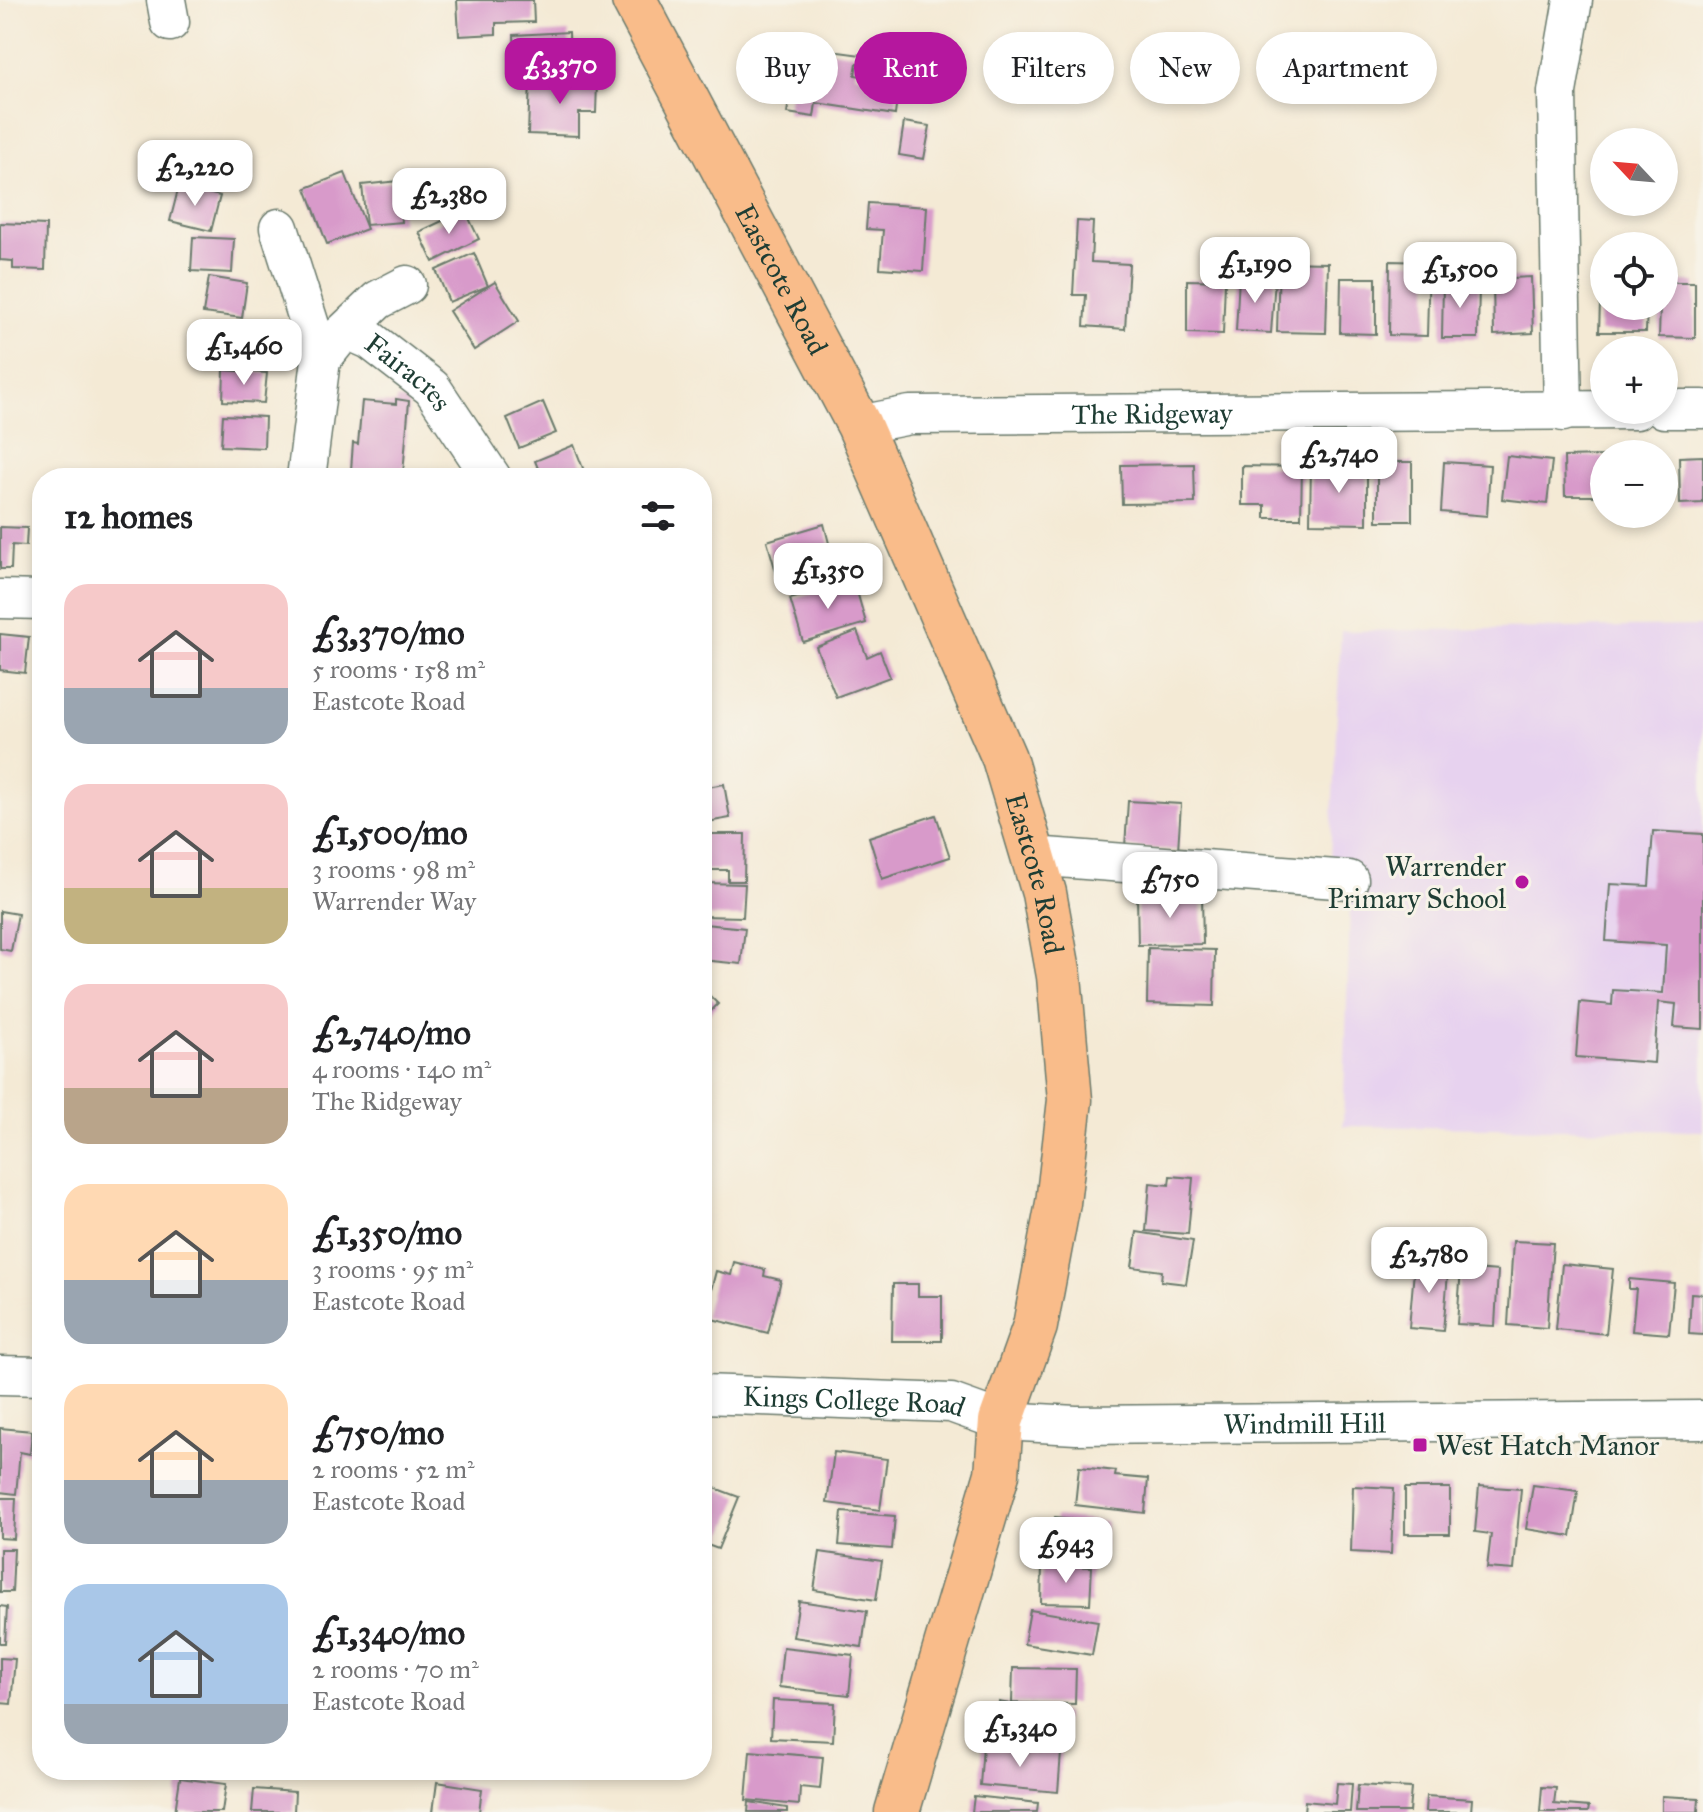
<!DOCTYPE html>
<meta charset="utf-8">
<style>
:root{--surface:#fff;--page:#f6f6f6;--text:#202124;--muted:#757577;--accent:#b5179e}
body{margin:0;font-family:"IM FELL Great Primer",serif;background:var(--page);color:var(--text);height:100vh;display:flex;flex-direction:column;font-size:30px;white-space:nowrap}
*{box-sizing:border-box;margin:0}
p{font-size:26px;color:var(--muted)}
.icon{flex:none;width:44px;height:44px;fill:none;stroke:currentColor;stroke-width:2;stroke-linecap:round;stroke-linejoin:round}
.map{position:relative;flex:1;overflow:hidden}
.drawer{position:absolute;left:32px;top:468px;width:680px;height:1312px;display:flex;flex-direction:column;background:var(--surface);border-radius:32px;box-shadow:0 4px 12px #0003}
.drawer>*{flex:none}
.top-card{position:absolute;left:736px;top:32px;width:760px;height:72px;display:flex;gap:16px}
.needle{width:52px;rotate:296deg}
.controls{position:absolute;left:1590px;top:128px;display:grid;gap:16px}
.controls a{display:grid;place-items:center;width:88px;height:88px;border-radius:50%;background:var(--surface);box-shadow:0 4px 12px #0003;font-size:40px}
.price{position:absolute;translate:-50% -68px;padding:0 18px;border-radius:16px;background:#fff;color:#222;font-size:26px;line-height:52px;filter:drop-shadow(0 2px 4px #0008)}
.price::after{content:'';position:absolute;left:50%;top:48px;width:24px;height:18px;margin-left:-12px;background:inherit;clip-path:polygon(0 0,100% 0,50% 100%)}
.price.on{background:var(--accent);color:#fff}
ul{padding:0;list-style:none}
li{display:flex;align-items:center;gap:24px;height:200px;padding:0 32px}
li span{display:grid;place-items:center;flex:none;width:224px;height:160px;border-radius:24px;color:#555}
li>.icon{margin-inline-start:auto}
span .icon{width:96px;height:96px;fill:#fffc;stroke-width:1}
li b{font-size:34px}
h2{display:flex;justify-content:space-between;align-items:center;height:96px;padding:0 32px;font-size:34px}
.tag{padding:0 28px;border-radius:36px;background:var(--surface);box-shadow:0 4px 12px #0003;font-size:28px;line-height:72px}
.tag.on{background:var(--accent);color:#fff}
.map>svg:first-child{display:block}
.built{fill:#e7d2ef}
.building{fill:#d89aca}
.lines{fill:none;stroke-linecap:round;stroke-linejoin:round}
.minor-casing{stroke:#6a7a6c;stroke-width:41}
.major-casing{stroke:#6a7a6c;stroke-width:47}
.minor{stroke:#fff;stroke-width:38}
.major{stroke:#f9bc8a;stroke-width:44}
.poi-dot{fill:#b5179e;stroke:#f7f3e8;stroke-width:3}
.labels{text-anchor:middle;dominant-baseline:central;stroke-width:6;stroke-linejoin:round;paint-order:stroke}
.street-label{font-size:28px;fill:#1f3d34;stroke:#f7f3e8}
.poi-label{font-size:28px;fill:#1f3d34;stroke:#f7f3e8;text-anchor:end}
</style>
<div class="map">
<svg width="1703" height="1812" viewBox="0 0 1703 1812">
<rect width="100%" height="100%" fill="#f7f3e8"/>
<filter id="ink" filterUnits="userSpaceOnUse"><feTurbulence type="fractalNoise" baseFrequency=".0125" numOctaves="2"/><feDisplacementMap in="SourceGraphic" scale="16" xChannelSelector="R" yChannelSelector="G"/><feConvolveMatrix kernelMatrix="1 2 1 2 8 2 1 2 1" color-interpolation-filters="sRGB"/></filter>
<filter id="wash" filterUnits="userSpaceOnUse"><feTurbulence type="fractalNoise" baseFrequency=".006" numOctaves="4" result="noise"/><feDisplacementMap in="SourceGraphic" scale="32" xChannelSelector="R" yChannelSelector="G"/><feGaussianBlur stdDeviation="1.8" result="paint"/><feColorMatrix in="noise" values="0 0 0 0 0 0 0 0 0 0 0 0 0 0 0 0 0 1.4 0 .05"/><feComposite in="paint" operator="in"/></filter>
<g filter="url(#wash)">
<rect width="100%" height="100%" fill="#f4ead5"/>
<polygon class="built" points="1703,626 1703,1131 1343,1126 1350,907 1330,858 1341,631"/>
<g id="blocks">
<g class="building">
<polygon points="457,0 533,0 534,22 496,23 496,34 459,36"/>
<polygon points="569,32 570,67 516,70 514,35"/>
<polygon points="809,48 869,56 868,65 857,63 855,75 868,77 867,85 898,90 895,115 816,103 814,117 787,113 793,77 804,79"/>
<polygon points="530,80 597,82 596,113 579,113 579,136 528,134"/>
<polygon points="904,122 930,126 924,159 899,155"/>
<polygon points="345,173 367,229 327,244 306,188"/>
<polygon points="398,181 402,222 366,225 362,185"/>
<polygon points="179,186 220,196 211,231 170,221"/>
<polygon points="868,203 927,207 923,271 880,268 883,230 866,229"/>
<polygon points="465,210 479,239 433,262 419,232"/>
<polygon points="1077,221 1093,222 1091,262 1129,264 1125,329 1084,326 1086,295 1073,295"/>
<polygon points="0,223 46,225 45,270 13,269 13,261 0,260"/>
<polygon points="193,237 234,239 232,273 191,271"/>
<polygon points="474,253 488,286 449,302 436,270"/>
<polygon points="1390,261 1429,262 1427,336 1389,335"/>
<polygon points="1279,262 1328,263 1326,333 1277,332"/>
<polygon points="1601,273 1604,273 1604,306 1647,306 1646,332 1599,332"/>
<polygon points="209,277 247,283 242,318 203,313"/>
<polygon points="1239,277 1275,279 1271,333 1236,331"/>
<polygon points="1531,277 1533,333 1494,335 1493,279"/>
<polygon points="1341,278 1376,278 1376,334 1340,333"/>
<polygon points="1187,280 1225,281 1223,334 1187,333"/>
<polygon points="495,282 519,321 474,350 449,311"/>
<polygon points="1664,282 1695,282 1695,338 1659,337 1660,306 1664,306"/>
<polygon points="1443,283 1479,283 1478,338 1442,338"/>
<polygon points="225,326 267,330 264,361 222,356"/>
<polygon points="224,370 267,373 264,403 223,401"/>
<polygon points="396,399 409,401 403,474 351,470 353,443 358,444 362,401 396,404"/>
<polygon points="543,402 556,433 519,448 507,418"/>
<polygon points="223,415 265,417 264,448 221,446"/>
<polygon points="574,445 586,476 542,478 535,461"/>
<polygon points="1507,456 1552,461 1547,504 1502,499"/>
<polygon points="1604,456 1604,496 1565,496 1564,457"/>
<polygon points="1703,456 1703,503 1680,504 1679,457"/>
<rect x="1377" y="462" width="35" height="59"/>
<polygon points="1444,462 1490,465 1487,516 1441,512"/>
<polygon points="1194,464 1195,503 1122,504 1121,465"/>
<polygon points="1311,465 1367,466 1367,524 1310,523"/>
<polygon points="1242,466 1302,467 1301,518 1265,518 1265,505 1242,505"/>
<polygon points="824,524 831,551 814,556 821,580 782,592 767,541"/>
<polygon points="0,527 27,528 26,546 12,545 11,569 0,569"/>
<polygon points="854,581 866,623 803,642 790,599"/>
<polygon points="857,631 867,657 880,651 890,677 836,697 816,647"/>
<polygon points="0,634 29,637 25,673 0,670"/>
<polygon points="724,784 730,818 702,823 702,788"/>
<polygon points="1128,801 1181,804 1178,850 1125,847"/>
<polygon points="936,815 950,857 882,879 869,837"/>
<polygon points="1653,831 1703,834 1703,1029 1674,1027 1676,1004 1658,1002 1654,1063 1576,1057 1580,1002 1612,1005 1613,990 1663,993 1666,945 1606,941 1610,884 1649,886"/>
<polygon points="702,834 745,834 744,881 728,881 728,870 702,870"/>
<polygon points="703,883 745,884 743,917 702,916"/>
<polygon points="1202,895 1203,944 1138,945 1137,896"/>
<polygon points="0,911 18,914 11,951 0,949"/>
<polygon points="704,924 745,928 741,964 702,960"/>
<polygon points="1148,948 1215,950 1214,1006 1147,1004"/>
<polygon points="702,988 718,1004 702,1020"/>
<polygon points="1170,1176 1193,1178 1188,1234 1146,1231 1150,1183 1169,1185"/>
<polygon points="1137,1232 1193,1241 1186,1284 1161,1281 1162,1271 1132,1267"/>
<polygon points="1513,1241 1553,1243 1547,1328 1508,1325"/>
<polygon points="1415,1259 1449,1262 1443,1331 1409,1328"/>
<polygon points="734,1262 765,1270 764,1276 781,1280 768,1333 704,1317 716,1271 731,1275"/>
<polygon points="1562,1264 1613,1269 1606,1334 1556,1329"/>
<polygon points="1461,1268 1498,1271 1495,1326 1457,1324"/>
<polygon points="1629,1279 1674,1283 1669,1334 1632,1331 1636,1289 1629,1289"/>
<polygon points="893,1284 918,1284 918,1296 942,1296 942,1341 892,1341"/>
<polygon points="1691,1293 1703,1294 1703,1335 1689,1334"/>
<polygon points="0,1428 32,1431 30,1454 20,1452 16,1494 0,1492"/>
<polygon points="834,1452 887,1459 880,1510 827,1503"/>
<polygon points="1079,1467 1116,1471 1115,1476 1148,1479 1145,1513 1075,1505"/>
<polygon points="1533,1485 1578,1491 1571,1536 1526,1529"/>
<polygon points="1353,1486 1394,1488 1391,1554 1351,1552"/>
<polygon points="1479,1486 1521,1489 1514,1570 1487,1568 1491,1534 1475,1532"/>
<polygon points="712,1487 739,1497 718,1549 702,1543 702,1497 708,1499"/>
<rect x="1405" y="1488" width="45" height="46"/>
<polygon points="0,1498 16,1498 14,1539 0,1538"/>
<polygon points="842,1512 895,1516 892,1549 839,1545"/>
<polygon points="1055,1517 1106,1522 1103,1558 1052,1553"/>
<polygon points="0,1549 14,1549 12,1592 0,1592"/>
<polygon points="820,1552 882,1561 876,1600 814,1590"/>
<polygon points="1042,1565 1092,1567 1090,1604 1041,1603"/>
<polygon points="799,1601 867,1611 862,1647 793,1637"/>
<polygon points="0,1606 7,1607 5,1643 0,1643"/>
<polygon points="1030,1610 1098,1621 1092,1655 1024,1644"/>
<polygon points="783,1647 853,1655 849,1695 779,1687"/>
<polygon points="0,1658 15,1659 11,1704 0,1703"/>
<polygon points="1013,1668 1076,1669 1075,1704 1012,1703"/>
<polygon points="773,1700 835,1703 833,1741 771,1738"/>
<polygon points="999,1702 1066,1714 1059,1747 993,1735"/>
<polygon points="983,1746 1061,1753 1058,1792 980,1785"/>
<polygon points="750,1751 823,1757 820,1789 800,1787 799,1805 746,1800"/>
<polygon points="180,1778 226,1784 222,1812 175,1812"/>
<polygon points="437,1782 482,1789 479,1812 433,1812"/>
<polygon points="1337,1783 1352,1784 1350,1812 1304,1812 1305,1801 1335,1804"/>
<polygon points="1358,1785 1411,1788 1409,1812 1356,1812"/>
<polygon points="1542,1787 1556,1788 1554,1804 1589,1807 1588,1812 1540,1812"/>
<polygon points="254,1789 295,1792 294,1812 252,1812"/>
<polygon points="974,1796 1038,1803 1037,1812 972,1812"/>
<polygon points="1426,1796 1472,1799 1471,1812 1425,1812"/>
<polygon points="1662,1796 1699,1798 1698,1812 1662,1812"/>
<polygon points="749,1802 787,1808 787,1812 748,1812"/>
</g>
</g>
</g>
<g filter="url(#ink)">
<use href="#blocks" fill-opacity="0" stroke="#6a7a6c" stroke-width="2"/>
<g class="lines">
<defs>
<g id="minor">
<polyline points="166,0 170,22"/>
<polyline points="279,228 321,360"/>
<polyline points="341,335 378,300 407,285"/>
<polyline points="1664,409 1703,409"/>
<polyline points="1563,412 1557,92 1573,0"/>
<path id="s1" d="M 859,425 L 910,415 L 1636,410"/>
<path id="s2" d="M 306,478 L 321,360 L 341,335 L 354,333 L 370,340 L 432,388 L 492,478"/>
<polyline points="0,599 42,600"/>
<polyline points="1033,856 1349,880"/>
<polyline points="0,1375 42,1376"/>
<path id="s3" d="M 702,1394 L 951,1403 L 1001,1421 L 1076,1425 L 1703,1420"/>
</g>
<g id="major">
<path id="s4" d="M 634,0 L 859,425 L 1004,758 L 1044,893 L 1059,976 L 1070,1100 L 1058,1203 L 1035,1326 L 1001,1421 L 997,1474 L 897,1812"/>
</g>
</defs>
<use href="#minor" class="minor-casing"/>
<use href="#major" class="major-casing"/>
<use href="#minor" class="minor"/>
<use href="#major" class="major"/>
</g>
</g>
<g class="poi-dot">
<circle cx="1522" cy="882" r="8"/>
<rect x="1412" y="1437" width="16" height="16" rx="4"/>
</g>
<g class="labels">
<g class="street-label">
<text stroke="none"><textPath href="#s4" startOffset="316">Eastcote Road</textPath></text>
<text stroke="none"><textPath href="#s2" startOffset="232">Fairacres</textPath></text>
<text stroke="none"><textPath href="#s1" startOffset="294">The Ridgeway</textPath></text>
<text stroke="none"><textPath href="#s4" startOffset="964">Eastcote Road</textPath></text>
<text stroke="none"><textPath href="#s3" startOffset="152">Kings College Road</textPath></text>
<text stroke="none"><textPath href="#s3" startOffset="606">Windmill Hill</textPath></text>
</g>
<g class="poi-label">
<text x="1506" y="866">Warrender<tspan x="1506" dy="32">Primary School</tspan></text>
<text x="1436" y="1445" text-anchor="start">West Hatch Manor</text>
</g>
</g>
</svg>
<div class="controls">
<a><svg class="needle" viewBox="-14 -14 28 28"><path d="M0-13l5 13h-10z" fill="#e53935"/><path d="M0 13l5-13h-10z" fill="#757577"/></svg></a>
<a><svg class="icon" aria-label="locate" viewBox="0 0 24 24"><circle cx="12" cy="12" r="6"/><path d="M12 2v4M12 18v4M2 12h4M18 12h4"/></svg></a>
<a>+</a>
<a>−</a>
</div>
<b class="price on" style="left:560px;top:106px">£3,370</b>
<b class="price" style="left:195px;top:208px">£2,220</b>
<b class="price" style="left:449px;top:236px">£2,380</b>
<b class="price" style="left:1255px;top:305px">£1,190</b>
<b class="price" style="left:1460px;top:310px">£1,500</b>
<b class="price" style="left:244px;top:387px">£1,460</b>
<b class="price" style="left:1339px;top:495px">£2,740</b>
<b class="price" style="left:828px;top:611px">£1,350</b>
<b class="price" style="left:1170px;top:920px">£750</b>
<b class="price" style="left:1429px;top:1295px">£2,780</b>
<b class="price" style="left:1066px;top:1585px">£943</b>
<b class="price" style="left:1020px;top:1769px">£1,340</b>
<div class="top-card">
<a class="tag">Buy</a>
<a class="tag on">Rent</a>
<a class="tag">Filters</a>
<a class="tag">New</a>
<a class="tag">Apartment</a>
</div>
<section class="drawer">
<h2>12 homes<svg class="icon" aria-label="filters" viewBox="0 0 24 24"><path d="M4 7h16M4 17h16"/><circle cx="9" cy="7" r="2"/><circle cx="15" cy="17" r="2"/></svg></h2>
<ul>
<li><span style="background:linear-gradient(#f6c9c9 65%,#9aa5b1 0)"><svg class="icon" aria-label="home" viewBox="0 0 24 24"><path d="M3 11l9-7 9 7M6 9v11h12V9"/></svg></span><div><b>£3,370/mo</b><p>5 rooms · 158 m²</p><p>Eastcote Road</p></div></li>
<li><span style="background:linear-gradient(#f6c9c9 65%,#c2b280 0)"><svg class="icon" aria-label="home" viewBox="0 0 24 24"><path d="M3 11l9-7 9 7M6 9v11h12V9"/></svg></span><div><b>£1,500/mo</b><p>3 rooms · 98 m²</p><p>Warrender Way</p></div></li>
<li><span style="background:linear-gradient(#f6c9c9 65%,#b9a48a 0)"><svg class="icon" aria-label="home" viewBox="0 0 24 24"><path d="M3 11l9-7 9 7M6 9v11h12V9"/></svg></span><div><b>£2,740/mo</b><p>4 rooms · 140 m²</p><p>The Ridgeway</p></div></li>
<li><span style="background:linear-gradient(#ffd9b3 60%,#9aa5b1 0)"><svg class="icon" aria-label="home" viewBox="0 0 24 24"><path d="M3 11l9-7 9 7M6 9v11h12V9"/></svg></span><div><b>£1,350/mo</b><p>3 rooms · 95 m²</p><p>Eastcote Road</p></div></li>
<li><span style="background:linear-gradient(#ffd9b3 60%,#9aa5b1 0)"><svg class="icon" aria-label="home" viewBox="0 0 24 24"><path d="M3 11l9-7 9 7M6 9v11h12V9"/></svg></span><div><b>£750/mo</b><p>2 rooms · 52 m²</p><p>Eastcote Road</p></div></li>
<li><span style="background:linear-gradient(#a9c7e8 75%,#9aa5b1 0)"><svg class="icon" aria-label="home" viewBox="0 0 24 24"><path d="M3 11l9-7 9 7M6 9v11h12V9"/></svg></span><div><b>£1,340/mo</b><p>2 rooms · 70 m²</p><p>Eastcote Road</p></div></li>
</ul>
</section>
</div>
